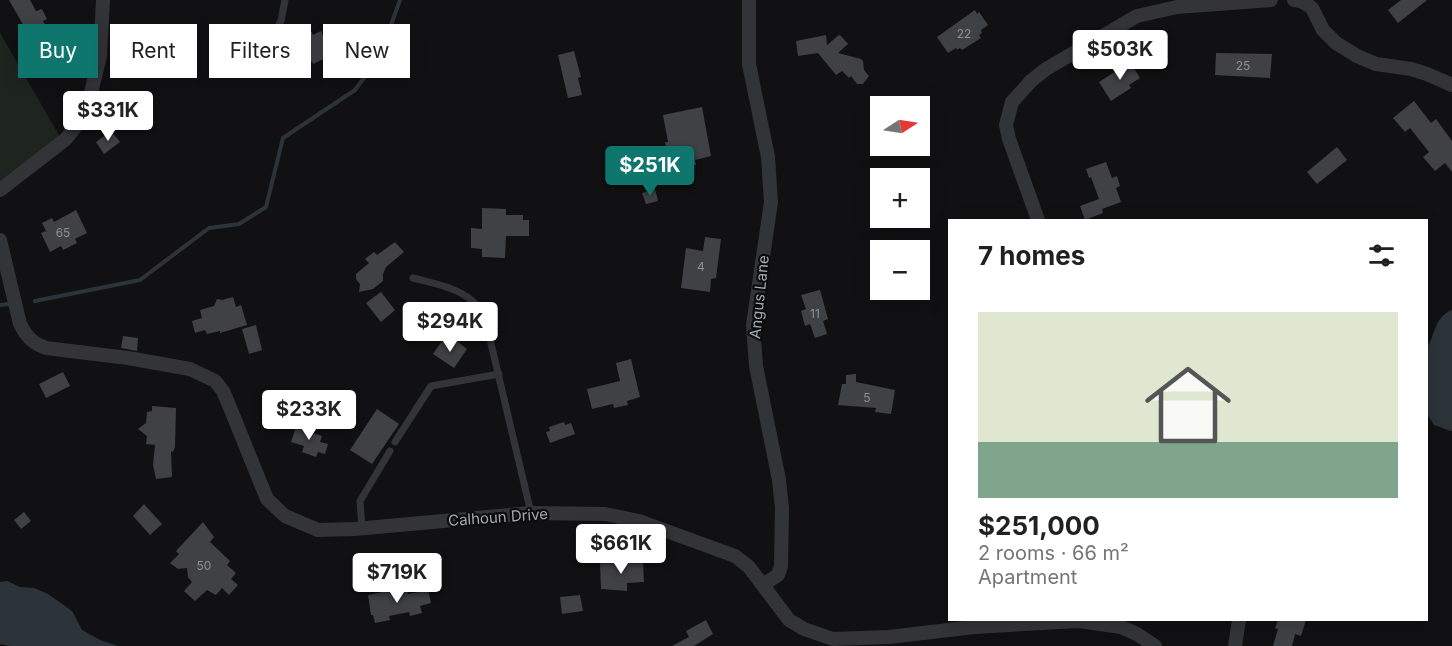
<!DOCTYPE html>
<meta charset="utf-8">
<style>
:root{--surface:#fff;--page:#f6f6f6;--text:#202124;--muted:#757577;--accent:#0f766e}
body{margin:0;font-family:Inter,sans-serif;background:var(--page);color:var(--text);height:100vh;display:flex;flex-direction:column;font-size:22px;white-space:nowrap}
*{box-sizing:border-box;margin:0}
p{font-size:20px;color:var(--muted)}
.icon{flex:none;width:33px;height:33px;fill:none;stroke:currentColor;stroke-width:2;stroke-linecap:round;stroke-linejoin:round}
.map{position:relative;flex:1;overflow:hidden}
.sheet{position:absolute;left:948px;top:219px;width:480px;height:402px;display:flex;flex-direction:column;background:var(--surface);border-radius:0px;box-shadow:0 3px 15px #0003}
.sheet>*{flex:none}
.hud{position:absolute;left:18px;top:24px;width:570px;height:54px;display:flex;gap:12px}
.needle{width:39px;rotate:78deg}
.tools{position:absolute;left:870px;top:96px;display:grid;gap:12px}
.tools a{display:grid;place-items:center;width:60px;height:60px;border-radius:0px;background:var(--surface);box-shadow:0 3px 15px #0003;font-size:30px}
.price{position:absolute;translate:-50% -51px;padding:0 14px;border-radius:6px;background:#fff;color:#222;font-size:20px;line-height:39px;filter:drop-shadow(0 2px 3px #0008)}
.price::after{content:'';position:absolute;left:50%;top:36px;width:18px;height:14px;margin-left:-9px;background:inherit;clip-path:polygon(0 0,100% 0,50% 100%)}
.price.selected{background:var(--accent);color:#fff}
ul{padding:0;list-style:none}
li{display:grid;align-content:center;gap:12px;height:318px;padding:0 30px}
li span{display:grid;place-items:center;height:186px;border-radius:0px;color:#555}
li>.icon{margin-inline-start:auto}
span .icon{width:108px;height:108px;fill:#fffc;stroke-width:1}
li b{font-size:26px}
h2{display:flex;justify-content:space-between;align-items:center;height:72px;padding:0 30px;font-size:26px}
.pill{padding:0 21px;border-radius:0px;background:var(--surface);box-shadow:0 3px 15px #0003;font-size:21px;line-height:54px}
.pill.selected{background:var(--accent);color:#fff}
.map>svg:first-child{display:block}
.green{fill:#1e251f}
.water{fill:#2c343a}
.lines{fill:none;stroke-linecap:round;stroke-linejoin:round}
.stream{stroke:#2c343a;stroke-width:4}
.building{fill:#404145}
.service{stroke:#333437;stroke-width:7}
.minor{stroke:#333437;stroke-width:14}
.labels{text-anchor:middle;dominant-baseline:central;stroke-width:4.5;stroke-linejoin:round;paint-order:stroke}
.number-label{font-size:12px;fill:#8b8f97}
.street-label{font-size:15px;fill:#a4a9b2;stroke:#0c0c0d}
</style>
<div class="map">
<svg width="1452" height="646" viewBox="0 0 1452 646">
<rect width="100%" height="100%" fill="#111113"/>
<polygon class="green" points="0,33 60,137 0,187"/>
<g class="water">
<path d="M 1452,310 L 1452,431 L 1451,431 L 1434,425 L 1427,414 L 1426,349 C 1436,335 1433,318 1452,310 Z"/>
<polygon points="7,581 20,587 34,588 48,594 72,611 82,630 100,640 118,646 10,646 0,644 0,582"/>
</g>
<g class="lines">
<g class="stream">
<polyline points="35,301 140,280 209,228 239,224 266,207 283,138 355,90 379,58 400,0"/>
<polyline points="0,305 9,304"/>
</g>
</g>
<g class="building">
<polygon points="9,0 30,0 36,11 42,9 47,19 43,21 53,41 37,49"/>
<polygon points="1401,0 1427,0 1398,23 1388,10"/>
<polygon points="975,10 977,14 979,12 988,25 981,30 982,33 979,35 981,38 962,50 960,48 957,50 956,48 948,53 937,37"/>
<polygon points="311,31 313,35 321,31 331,52 324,55 326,58 313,64 312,61 297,66 296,64 285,69 277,50 304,38 303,35"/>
<polygon points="826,35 827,45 839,35 841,36 848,44 838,53 861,59 863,61 864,70 869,76 863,84 857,84 851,76 849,78 842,71 836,75 818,53 798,56 796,41"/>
<polygon points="574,51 581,77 578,78 582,95 568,98 558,55"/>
<polygon points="1216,53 1272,54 1270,78 1215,75"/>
<polygon points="1130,62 1140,78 1129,85 1131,88 1111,101 1099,82"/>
<polygon points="1414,101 1431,123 1436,119 1452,141 1452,172 1445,163 1435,171 1423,157 1429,152 1410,128 1405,132 1393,118"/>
<polygon points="702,107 711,156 695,160 696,165 683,167 681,154 668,156 665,142 668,142 663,115"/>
<polygon points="111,131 120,142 104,154 96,142"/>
<polygon points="1337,147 1347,160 1317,184 1307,172"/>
<polygon points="1106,162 1112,178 1117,176 1120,186 1116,188 1121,202 1102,209 1103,213 1085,220 1080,206 1099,199 1091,177 1089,178 1086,169"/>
<polygon points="655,189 658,201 646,204 642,193"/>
<polygon points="482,208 506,209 506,215 523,215 523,220 529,220 529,236 506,236 505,258 482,257 482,249 471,248 471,228 482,229"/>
<polygon points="76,210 87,233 75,239 77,243 63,250 61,246 50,252 41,233 46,231 42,223 52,218 54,222"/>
<polygon points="705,237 721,239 716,278 711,279 710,292 681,288 686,248 703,251"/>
<polygon points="395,242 404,252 386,267 383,274 383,281 373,289 359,292 360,284 356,279 356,274 369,263 365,259 374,252 377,255"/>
<polygon points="820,290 828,319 823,321 827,334 815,338 810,324 805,326 801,311 806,309 801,295"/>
<polygon points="381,292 395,310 381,322 366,303"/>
<polygon points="233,297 236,307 241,305 247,325 220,333 220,331 207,334 205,330 195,333 192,321 202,318 200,310 214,306 217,299 222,300"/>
<polygon points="256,325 262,350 249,354 242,329"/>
<polygon points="123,336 138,338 137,351 121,348"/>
<polygon points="442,341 452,349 457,341 467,349 454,368 433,354"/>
<polygon points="631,359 640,397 627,401 628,405 614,408 613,404 592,409 587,389 620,381 616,363"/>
<polygon points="63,372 70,386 46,398 39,384"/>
<polygon points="856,374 856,382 895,390 891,414 875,412 876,408 838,405 842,384 846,384 846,375"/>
<polygon points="274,390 284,399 275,408 266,400"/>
<polygon points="152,406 176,408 175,447 173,452 171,451 172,477 156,479 153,465 155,445 146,444 147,436 138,429 146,423 147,412 152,411"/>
<polygon points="377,409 399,424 372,464 350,450"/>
<polygon points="564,422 565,425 571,423 575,434 550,443 546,432 550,431 549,427"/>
<polygon points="297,424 311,428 310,432 322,436 320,442 328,444 325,454 318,452 316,457 302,452 304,446 291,442"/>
<polygon points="144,504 162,524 150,535 133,516"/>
<polygon points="24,512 31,521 21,529 14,520"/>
<polygon points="203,522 214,537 210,542 230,561 227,565 236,573 231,579 238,585 229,595 222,588 216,595 207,590 195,601 184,591 192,582 188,577 187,568 178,569 170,563 179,554 176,551"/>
<polygon points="643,561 644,582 627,583 627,591 601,589 600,563"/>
<polygon points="401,588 402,591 407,590 408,594 428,590 431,603 420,606 422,613 410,616 409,612 389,616 390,620 375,623 373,615 371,615 368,595"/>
<polygon points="580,595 583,611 562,614 560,597"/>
<polygon points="706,620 713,634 694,646 672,646 689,637 686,631"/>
<polygon points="1278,620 1306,620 1301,636 1295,634 1292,646 1273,646 1278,629 1275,628"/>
</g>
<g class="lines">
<g class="service">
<polyline points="275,68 266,46 281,21 285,0"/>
<path d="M 413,278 C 440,285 468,289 484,314 L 531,513"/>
<polyline points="395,442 431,386 499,374"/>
<polyline points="362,528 360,501 390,451"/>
</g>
<g class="minor">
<polyline points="749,0 749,64 768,157 771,202 753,325 756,366 779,480 782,508 781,566 778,575 763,585"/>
<polyline points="1294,0 1303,2 1312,8 1323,30 1336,43 1357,56 1376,64 1411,69 1427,74 1452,85"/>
<polyline points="0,190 66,139 86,113 100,56 103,0"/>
<polyline points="1038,220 1009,139 1006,125 1012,102 1031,81 1046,69 1137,16 1177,7 1271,0"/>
<path d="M 0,240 L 20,324 C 27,337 32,343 46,348 L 128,358 L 190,369 L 215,381 L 223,391 L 231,410 L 267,499 L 285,516 L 318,530 L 355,529 L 531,513 L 605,514 L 639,521 L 735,556 L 749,567 L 789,620 L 804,629 L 833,639 L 889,637 L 974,627 L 1079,621 L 1121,627 L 1137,634 L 1155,646"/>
<polyline points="1235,646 1239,620"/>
</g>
</g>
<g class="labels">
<g class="number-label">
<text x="964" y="33">22</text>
<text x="1243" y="65">25</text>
<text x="63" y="232">65</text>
<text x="701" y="266">4</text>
<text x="815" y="313">11</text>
<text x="867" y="397">5</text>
<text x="204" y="565">50</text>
</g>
<g class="street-label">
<text transform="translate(759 297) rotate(-84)">Angus Lane</text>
<text transform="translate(498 517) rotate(-4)">Calhoun Drive</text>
</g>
</g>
</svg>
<div class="tools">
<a><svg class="needle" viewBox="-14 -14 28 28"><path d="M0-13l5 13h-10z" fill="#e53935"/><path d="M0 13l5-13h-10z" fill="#757577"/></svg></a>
<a>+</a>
<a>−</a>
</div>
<b class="price" style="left:1120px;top:81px">$503K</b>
<b class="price" style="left:108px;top:142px">$331K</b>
<b class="price selected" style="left:650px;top:197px">$251K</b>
<b class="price" style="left:450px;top:353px">$294K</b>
<b class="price" style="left:309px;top:441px">$233K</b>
<b class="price" style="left:621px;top:575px">$661K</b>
<b class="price" style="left:397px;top:604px">$719K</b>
<div class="hud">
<a class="pill selected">Buy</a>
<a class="pill">Rent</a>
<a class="pill">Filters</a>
<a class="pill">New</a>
</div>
<section class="sheet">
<h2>7 homes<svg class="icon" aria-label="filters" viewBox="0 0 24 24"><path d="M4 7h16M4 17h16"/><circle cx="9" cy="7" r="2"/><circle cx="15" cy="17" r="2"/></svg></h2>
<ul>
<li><span style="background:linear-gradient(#dfe7d0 70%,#7fa58c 0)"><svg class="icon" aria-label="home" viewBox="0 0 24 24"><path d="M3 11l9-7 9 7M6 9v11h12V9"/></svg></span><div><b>$251,000</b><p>2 rooms · 66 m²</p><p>Apartment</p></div></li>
</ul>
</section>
</div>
